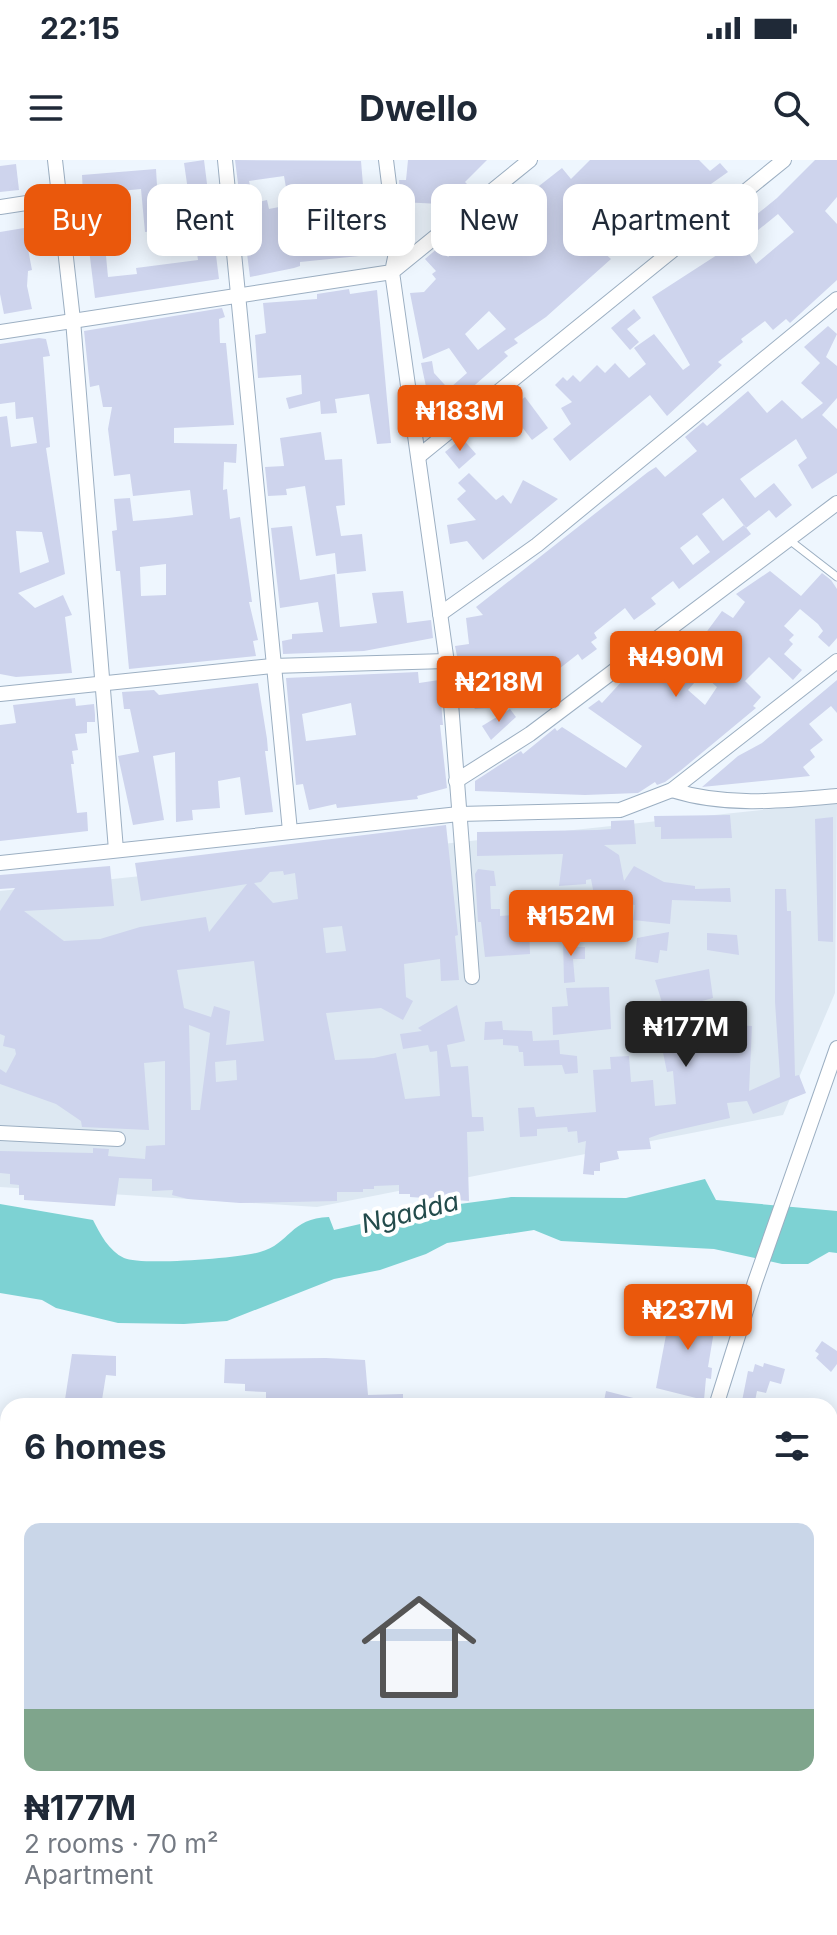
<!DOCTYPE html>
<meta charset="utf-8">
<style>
:root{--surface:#fff;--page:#f2f2f3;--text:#1f2937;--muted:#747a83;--accent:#ea580c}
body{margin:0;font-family:Inter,sans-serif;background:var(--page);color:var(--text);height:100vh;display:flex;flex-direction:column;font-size:30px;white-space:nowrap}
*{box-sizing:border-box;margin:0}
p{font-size:26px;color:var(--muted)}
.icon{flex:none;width:44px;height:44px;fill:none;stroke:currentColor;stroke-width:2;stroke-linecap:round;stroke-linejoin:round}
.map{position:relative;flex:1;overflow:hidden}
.panel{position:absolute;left:0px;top:1238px;width:838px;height:538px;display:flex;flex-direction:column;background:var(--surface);border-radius:24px 24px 0 0;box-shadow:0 4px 20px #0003}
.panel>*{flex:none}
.hud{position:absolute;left:24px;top:24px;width:790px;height:72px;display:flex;gap:16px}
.price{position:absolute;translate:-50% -68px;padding:0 18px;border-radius:8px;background:var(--accent);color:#fff;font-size:26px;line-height:52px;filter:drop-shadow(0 2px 4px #0008)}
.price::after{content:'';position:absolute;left:50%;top:48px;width:24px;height:18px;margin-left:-12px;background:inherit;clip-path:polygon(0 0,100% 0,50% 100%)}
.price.on{background:#222;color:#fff}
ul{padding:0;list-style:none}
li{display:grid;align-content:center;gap:16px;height:424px;padding:0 24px}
li span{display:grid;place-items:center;height:248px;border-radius:16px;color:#555}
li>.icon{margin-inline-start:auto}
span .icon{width:144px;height:144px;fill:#fffc;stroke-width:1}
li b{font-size:34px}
h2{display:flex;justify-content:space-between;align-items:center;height:96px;padding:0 24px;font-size:34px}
.chip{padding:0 28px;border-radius:16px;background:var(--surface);box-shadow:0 4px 20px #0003;font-size:28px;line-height:72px}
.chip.on{background:var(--accent);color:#fff}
.status{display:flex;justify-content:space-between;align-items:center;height:56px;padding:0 40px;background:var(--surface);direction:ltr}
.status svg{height:22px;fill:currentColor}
header{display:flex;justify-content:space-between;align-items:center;height:104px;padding:0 24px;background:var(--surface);font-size:36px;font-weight:700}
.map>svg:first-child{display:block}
.built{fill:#dde8f2}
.water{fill:#7dd2d3}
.building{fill:#ced4ed;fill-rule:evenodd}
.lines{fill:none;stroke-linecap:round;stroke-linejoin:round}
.service-casing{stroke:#9cafc2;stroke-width:9}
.minor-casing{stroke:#9cafc2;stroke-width:16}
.trunk-casing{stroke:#719fb2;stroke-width:26}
.service{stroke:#fff;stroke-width:7}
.minor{stroke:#fff;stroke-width:14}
.trunk{stroke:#b0e6fa;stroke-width:24}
.labels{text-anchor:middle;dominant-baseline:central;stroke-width:8;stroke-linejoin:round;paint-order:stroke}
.water-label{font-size:26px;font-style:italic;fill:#234b4b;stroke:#fff}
</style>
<div class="status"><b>22:15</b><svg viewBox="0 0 49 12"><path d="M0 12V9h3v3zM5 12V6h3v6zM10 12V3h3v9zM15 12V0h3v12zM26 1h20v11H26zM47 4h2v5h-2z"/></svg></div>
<header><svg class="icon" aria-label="menu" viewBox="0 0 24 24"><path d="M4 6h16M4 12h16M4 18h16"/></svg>Dwello<svg class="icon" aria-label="search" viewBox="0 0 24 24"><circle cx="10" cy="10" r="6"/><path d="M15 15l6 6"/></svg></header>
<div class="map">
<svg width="837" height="1775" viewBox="0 0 837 1775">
<rect width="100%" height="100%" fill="#eef6fe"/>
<polygon class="built" points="837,642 835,833 783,955 317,1047 0,1027 0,731"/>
<path class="water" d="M 705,1019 L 716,1040 L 837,1051 L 837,1093 L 829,1092 L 808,1104 L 782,1104 L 714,1089 L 561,1081 L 534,1070 L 447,1083 L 426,1094 L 380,1110 L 334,1119 L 227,1161 L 184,1164 L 118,1163 L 56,1148 L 42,1140 L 0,1133 L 0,1044 L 93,1060 C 100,1074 109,1091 124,1098 C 141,1106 240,1098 260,1092 C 290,1084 290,1058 329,1057 L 334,1070 L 430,1048 L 511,1037 L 626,1038 Z"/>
<g class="building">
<polygon points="204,0 219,119 95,138 86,65 73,66 71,56 84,55 82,15 156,9 158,42 172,41 174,69 145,72 141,29 100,33 108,117 137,114 136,108 198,100 184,3"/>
<path d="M 235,0 L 361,1 L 364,37 L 357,38 L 360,63 L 367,62 L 369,95 L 300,102 L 300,106 L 294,108 L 250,117 ZM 284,16 L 289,45 L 269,49 L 267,40 L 254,43 L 249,21 Z"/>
<polygon points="408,0 487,0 465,22 470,27 461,37 453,28 440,44 401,42 399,20 406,20"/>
<path d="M 590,0 L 699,0 L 710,11 L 720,3 L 728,12 L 684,43 L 676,29 L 672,33 L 667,29 L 637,55 L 633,49 L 603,68 L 605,72 L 590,80 L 611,99 L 546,157 L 514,179 L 518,183 L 504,192 L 508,196 L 468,231 L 470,233 L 463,240 L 451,227 L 467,213 L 449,188 L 423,199 L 410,133 L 424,132 L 436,119 L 432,114 L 436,111 L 425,99 L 439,87 L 448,97 L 562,8 L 571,19 ZM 489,151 L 506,169 L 478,190 L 465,174 Z"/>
<path d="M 815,0 L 837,0 L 837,37 L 825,51 L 837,64 L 837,120 L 790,163 L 786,159 L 773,170 L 765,161 L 741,179 L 743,182 L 718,202 L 722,205 L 667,256 L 650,235 L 570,301 L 553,279 L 571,264 L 561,248 L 572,242 L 555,225 L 563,217 L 567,221 L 573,215 L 580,222 L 597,205 L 605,213 L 615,203 L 629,218 L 646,204 L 634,188 L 654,174 L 683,210 L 690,205 L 652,137 L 717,95 L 724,81 L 777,38 ZM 778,54 L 794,72 L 756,104 L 742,83 Z"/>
<polygon points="16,4 19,30 0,32 0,6"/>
<polygon points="24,68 32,110 28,111 27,126 32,149 4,154 0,134 0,72"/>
<polygon points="349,129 350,134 377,130 391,283 377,284 369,234 335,239 337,253 321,254 320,241 289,249 286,238 302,234 301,215 258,218 255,175 266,173 263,143 317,139 317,134"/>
<path d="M 222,148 L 225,157 L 219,159 L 220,183 L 226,183 L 234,265 L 174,268 L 174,283 L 237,284 L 236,303 L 224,302 L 223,330 L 227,329 L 230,359 L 240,357 L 252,442 L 249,442 L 258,480 L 253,481 L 256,496 L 129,509 L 120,411 L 116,411 L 112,371 L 117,370 L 114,339 L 130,338 L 133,361 L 168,358 L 193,355 L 190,330 L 133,336 L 130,314 L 114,316 L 108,269 L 112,247 L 103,247 L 99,225 L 90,227 L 84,171 ZM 166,404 L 166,435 L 141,436 L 140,407 Z"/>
<polygon points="634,149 641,158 627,169 639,182 630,190 611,168"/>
<path d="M 828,166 L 837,174 L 826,197 L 837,206 L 837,238 L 822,255 L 837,269 L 837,313 L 812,329 L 798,305 L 807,298 L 796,279 L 740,319 L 755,338 L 774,323 L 792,345 L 776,358 L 769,350 L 746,368 L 723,338 L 702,354 L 723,381 L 744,365 L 751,374 L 679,429 L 673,421 L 651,438 L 656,444 L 634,460 L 625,448 L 594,473 L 597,478 L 591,482 L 597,489 L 582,500 L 578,494 L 550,516 L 554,521 L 522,546 L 474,549 L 508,522 L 505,518 L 510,514 L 500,500 L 480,502 L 480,496 L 458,501 L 455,486 L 469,484 L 466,458 L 483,455 L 476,447 L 648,312 L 656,307 L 665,317 L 697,291 L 685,277 L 703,262 L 707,266 L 748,231 L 767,253 L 782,240 L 802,259 L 823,243 L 801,223 L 820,203 L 804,187 ZM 697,375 L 710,392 L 693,405 L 680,388 Z"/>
<path d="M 39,178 L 46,179 L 50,196 L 43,197 L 50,287 L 46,288 L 65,414 L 18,433 L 35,448 L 63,435 L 72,455 L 65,457 L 72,513 L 16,517 L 0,514 L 0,257 L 7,256 L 11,287 L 37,283 L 33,257 L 16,259 L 15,242 L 0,244 L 0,184 ZM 16,371 L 42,372 L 49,402 L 20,413 Z"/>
<polygon points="432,201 434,213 454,235 432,255 421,203"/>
<polygon points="525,237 548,268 532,280 509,250"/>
<polygon points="321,272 325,300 342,299 345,345 336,346 341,376 362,374 366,411 337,414 335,393 316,396 305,326 286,329 287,335 268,336 265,307 284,306 280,278"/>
<polygon points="462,278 476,294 459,309 445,292"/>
<polygon points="469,313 496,340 503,335 511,344 523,320 558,339 483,400 467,381 450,384 447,365 476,360 457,339 466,331 458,323"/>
<polygon points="292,366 300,420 335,414 340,467 377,463 372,433 403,431 407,463 431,460 433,478 364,491 283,494 282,481 292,479 292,474 323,472 318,442 280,448 271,368"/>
<path d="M 770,411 L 801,436 L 822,413 L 831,420 L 837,429 L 837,478 L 829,487 L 818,477 L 823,471 L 818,464 L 800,449 L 784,466 L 794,475 L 789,480 L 793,484 L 784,494 L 802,510 L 793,520 L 769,497 L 745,521 L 761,537 L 753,546 L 756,548 L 680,611 L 665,622 L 657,625 L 655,622 L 638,633 L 585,635 L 475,631 L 475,621 L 521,591 L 523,594 L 555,568 L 557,571 L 562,567 L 626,608 L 642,586 L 588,548 L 599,540 L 602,543 L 623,520 L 626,523 L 674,479 L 682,489 L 701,471 L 705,474 L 722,451 L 733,458 L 745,442 L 736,434 ZM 702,514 L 717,527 L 705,545 L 688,530 Z"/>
<path d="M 418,512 L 419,523 L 439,520 L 443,565 L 440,565 L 447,628 L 417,636 L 418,639 L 337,648 L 336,644 L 309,650 L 303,624 L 296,625 L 286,518 ZM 351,543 L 356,575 L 306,581 L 302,554 Z"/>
<polygon points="837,520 837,553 831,546 809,564 823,580 810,590 815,597 803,607 810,616 702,627 738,596 762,583"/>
<polygon points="258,523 267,579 268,591 265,591 273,652 245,655 240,617 218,621 220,648 192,650 193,660 176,662 175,592 153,596 164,660 133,665 118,596 139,592 130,549 124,549 122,532 154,530 159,535"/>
<polygon points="75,538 76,546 94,544 95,555 95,562 87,562 87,573 75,574 78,590 72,591 74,604 71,604 77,653 87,652 88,671 0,681 0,565 16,563 13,545"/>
<polygon points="510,549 516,557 491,580 482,566"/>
<polygon points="730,655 732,678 661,679 661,667 655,667 654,656"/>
<polygon points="833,657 833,782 818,781 815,659"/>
<polygon points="634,660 636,684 604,685 619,695 624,721 634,706 664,722 695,726 695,729 730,728 731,742 672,740 670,764 633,760 635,745 595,740 591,719 586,720 586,724 559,726 563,694 477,696 477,672 597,670 611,669 611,661"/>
<path d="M 446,665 L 458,775 L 455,776 L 459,820 L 441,821 L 440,799 L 404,804 L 406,837 L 413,841 L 403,860 L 381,848 L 326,853 L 335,900 L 374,898 L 396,893 L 405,939 L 440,936 L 437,891 L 430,892 L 428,885 L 403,889 L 400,874 L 422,871 L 418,868 L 457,845 L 465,881 L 447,885 L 451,907 L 468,906 L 472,957 L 483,957 L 484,971 L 467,972 L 469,1041 L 410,1037 L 410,1034 L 399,1034 L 399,1025 L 374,1026 L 374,1029 L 363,1029 L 363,1032 L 337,1032 L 337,1041 L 240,1043 L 188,1039 L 172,1035 L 173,1030 L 152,1031 L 152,1019 L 119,1018 L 115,1046 L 24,1040 L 24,1035 L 19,1035 L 19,1025 L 10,1024 L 10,1014 L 0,1013 L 0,991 L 93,993 L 93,988 L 109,989 L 108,996 L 145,999 L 146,986 L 165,985 L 165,901 L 144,903 L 149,970 L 82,967 L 81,961 L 56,944 L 0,924 L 0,909 L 6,913 L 16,894 L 15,889 L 3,886 L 5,876 L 0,874 L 0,751 L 15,728 L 0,729 L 0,715 L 110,706 L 114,746 L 24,751 L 64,781 L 100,779 L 140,767 L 206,757 L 209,772 L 247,724 L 141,741 L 135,703 ZM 283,711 L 284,715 L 295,713 L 298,739 L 273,743 L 254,723 L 261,722 L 270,712 ZM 342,766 L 346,791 L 326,793 L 323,768 ZM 254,801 L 264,881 L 226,885 L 230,851 L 214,846 L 211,857 L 184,848 L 177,810 ZM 189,865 L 210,873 L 200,950 L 191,950 ZM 236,900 L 237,920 L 216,922 L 215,902 Z"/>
<polygon points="478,709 494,711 496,726 490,726 491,749 500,749 500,756 544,753 545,767 529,768 530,794 485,797 481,762 478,762 475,714"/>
<polygon points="775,729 786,729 787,751 791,751 795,916 799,915 806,933 753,954 747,941 727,943 730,958 660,974 649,978 651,989 617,991 619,999 600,1003 600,1011 594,1011 594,1015 583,1014 586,981 578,983 577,971 568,972 567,967 537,969 537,976 520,977 518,948 534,947 536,957 596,952 593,910 611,909 610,897 629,896 631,922 653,920 655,946 676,944 673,911 667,912 658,868 669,865 655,820 709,809 713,838 680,847 686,874 733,865 752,866 749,931 780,917 775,842"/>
<polygon points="669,772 667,791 660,790 658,803 635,799 637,778"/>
<polygon points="707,773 737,775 739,795 707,790"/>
<polygon points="572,776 573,787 585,787 585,799 573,799 575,822 564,823 563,777"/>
<polygon points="609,827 611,869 553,875 552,847 568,846 566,828"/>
<polygon points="502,861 503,870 532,871 533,881 559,880 560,894 577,896 578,913 565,914 562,905 524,906 523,892 519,892 518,886 503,885 503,879 484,880 485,862"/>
<polygon points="689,1142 718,1147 708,1207 712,1208 711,1219 706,1218 704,1240 656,1228 670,1154 687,1157"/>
<polygon points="822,1181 837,1191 837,1204 831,1212 816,1198 819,1194 815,1191"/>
<polygon points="72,1194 116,1196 116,1216 106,1215 101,1246 64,1246"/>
<polygon points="326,1198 365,1200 368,1235 403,1234 403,1246 266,1246 266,1232 245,1231 245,1224 224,1223 225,1199"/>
<polygon points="764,1203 785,1209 781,1224 770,1221 766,1233 757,1231 754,1246 741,1246 748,1211 753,1212 755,1204 763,1207"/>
<polygon points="606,1231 649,1242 649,1246 603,1246"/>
</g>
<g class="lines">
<defs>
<polyline id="service" points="788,379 837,417"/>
<g id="minor">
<polyline points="55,0 73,160 116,690"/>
<polyline points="225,0 290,671"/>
<polyline points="0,47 59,38"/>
<polyline points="0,172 392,112 397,88 386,0"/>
<polyline points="419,296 784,0"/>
<polyline points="440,454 537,385 837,139"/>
<polyline points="0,534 272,506 447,501"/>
<polyline points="456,621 530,574 837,343"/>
<path d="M 672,630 C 726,647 782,641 837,636"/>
<polyline points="0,703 459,654 620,650 672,630 837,501"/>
<polyline points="472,817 449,517 392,112 530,0"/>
<polyline points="0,973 118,979"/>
<polyline points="716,1246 755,1122 837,888"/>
<polyline points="830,1313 837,1315"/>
<polyline points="0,1522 8,1524"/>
<polyline points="830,1596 837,1597"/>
<polyline points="830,1719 837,1721"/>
<polyline points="201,1775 204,1768"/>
<polyline points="495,1775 499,1768"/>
<polyline points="760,1775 761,1768"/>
</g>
<g id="trunk">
<polyline points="0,1727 8,1730"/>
<polyline points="0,1760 8,1762"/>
<polyline points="36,1768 67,1775"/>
<polyline points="100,1768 132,1775"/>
<polyline points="133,1768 158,1775"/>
</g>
</defs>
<use href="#service" class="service-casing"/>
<use href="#minor" class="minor-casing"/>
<use href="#trunk" class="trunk-casing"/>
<use href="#service" class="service"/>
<use href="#minor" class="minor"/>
<use href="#trunk" class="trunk"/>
</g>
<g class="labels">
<g class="water-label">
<text transform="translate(410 1052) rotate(-14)">Ngadda</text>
</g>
</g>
</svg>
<b class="price" style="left:460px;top:293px">₦183M</b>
<b class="price" style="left:676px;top:539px">₦490M</b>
<b class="price" style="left:499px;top:564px">₦218M</b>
<b class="price" style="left:571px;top:798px">₦152M</b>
<b class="price on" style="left:686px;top:909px">₦177M</b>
<b class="price" style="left:688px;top:1192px">₦237M</b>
<div class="hud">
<a class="chip on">Buy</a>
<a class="chip">Rent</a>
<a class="chip">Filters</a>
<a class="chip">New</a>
<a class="chip">Apartment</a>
</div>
<section class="panel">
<h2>6 homes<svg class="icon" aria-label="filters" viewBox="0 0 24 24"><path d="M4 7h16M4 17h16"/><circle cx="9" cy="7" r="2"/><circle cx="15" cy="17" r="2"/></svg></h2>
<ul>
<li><span style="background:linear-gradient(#c9d6e8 75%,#7fa58c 0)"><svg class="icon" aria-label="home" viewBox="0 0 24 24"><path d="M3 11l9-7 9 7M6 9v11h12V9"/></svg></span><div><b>₦177M</b><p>2 rooms · 70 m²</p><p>Apartment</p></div></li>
</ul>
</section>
</div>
